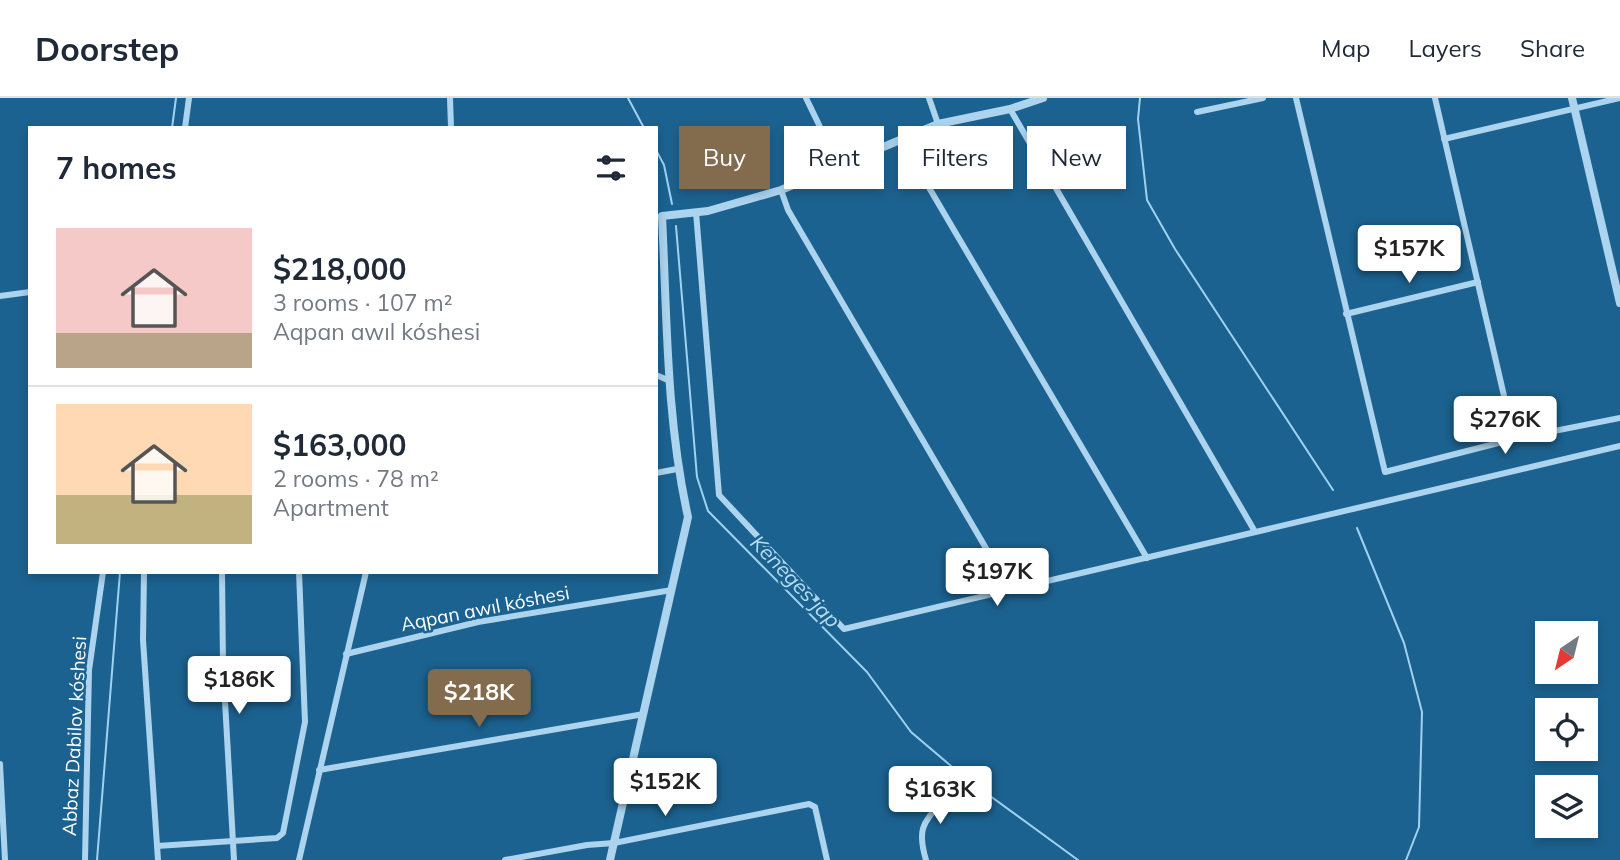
<!DOCTYPE html>
<meta charset="utf-8">
<style>
:root{--surface:#fff;--page:#f6f6f7;--text:#1f2937;--muted:#747a83;--line:#e0e1e3;--accent:#836b4e}
body{margin:0;font-family:Mulish,sans-serif;background:var(--page);color:var(--text);height:100vh;display:flex;flex-direction:column;font-size:26px;white-space:nowrap}
*{box-sizing:border-box;margin:0}
p{font-size:23px;color:var(--muted)}
.icon{flex:none;width:38px;height:38px;fill:none;stroke:currentColor;stroke-width:2;stroke-linecap:round;stroke-linejoin:round}
.map{position:relative;flex:1;overflow:hidden}
.drawer{position:absolute;left:28px;top:28px;width:630px;height:448px;display:flex;flex-direction:column;background:var(--surface);border-radius:0px;box-shadow:0 4px 10px #0003}
.drawer>*{flex:none}
.banner{position:absolute;left:679px;top:28px;width:665px;height:63px;display:flex;gap:14px}
.needle{width:46px;rotate:215deg}
.tools{position:absolute;left:1535px;top:523px;display:grid;gap:14px}
.tools a{display:grid;place-items:center;width:63px;height:63px;border-radius:0px;background:var(--surface);box-shadow:0 4px 10px #0003;font-size:35px}
.price{position:absolute;translate:-50% -60px;padding:0 16px;border-radius:7px;background:#fff;color:#222;font-size:23px;line-height:46px;filter:drop-shadow(0 2px 4px #0008)}
.price::after{content:'';position:absolute;left:50%;top:42px;width:21px;height:16px;margin-left:-10px;background:inherit;clip-path:polygon(0 0,100% 0,50% 100%)}
.price.current{background:var(--accent);color:#fff}
ul{padding:0;list-style:none}
li{display:flex;align-items:center;gap:21px;height:175px;padding:0 28px}
li+li{border-top:2px solid var(--line)}
li span{display:grid;place-items:center;flex:none;width:196px;height:140px;border-radius:0px;color:#555}
li>.icon{margin-inline-start:auto}
span .icon{width:84px;height:84px;fill:#fffc;stroke-width:1}
li b{font-size:30px}
h2{display:flex;justify-content:space-between;align-items:center;height:84px;padding:0 28px;font-size:30px}
.tag{padding:0 24px;border-radius:0px;background:var(--surface);box-shadow:0 4px 10px #0003;font-size:24px;line-height:63px}
.tag.current{background:var(--accent);color:#fff}
header{display:flex;align-items:center;gap:42px;box-sizing:border-box;height:98px;padding:0 35px;background:var(--surface);border-bottom:2px solid var(--line)}
header strong{font-size:33px}
nav{display:flex;gap:38px;margin-inline-start:auto;font-size:24px}
.map>svg:first-child{display:block}
.lines{fill:none;stroke-linecap:round;stroke-linejoin:round}
.stream{stroke:#9fd2f0;stroke-width:2}
.minor{stroke:#acd4ee;stroke-width:6}
.tertiary{stroke:#acd4ee;stroke-width:8}
.labels{text-anchor:middle;dominant-baseline:central;stroke-width:5;stroke-linejoin:round;paint-order:stroke}
.street-label{font-size:19px;fill:#fff;stroke:#1c6290}
.water-label{font-size:21px;font-style:italic;fill:#b8def5;stroke:#1c6290}
</style>
<header>
<strong>Doorstep</strong>
<nav><a>Map</a><a>Layers</a><a>Share</a></nav>
</header>
<div class="map">
<svg width="1620" height="762" viewBox="0 0 1620 762">
<rect width="100%" height="100%" fill="#1c6290"/>
<g class="lines">
<g class="stream">
<polyline points="628,0 644,30"/>
<polyline points="1140,0 1138,21 1147,102 1175,151 1333,392"/>
<polyline points="172,30 176,0"/>
<polyline points="656,52 664,67 672,106"/>
<polyline points="676,128 697,379 708,413 867,574 911,634 964,679 1078,762"/>
<polyline points="1357,430 1404,545 1422,614 1419,729 1406,762"/>
<polyline points="97,762 120,474"/>
</g>
<g class="minor">
<polyline points="450,0 451,30"/>
<polyline points="806,0 839,68"/>
<polyline points="929,0 938,26"/>
<polyline points="1296,0 1385,374 1514,341 1620,320"/>
<polyline points="1435,0 1514,341"/>
<polyline points="1010,11 1254,432"/>
<polyline points="1197,14 1263,0"/>
<polyline points="185,30 189,0"/>
<polyline points="1444,41 1620,0"/>
<polyline points="901,42 1147,460"/>
<polyline points="781,92 788,112 1011,493"/>
<polyline points="696,114 719,397 844,531 1620,348"/>
<polyline points="0,198 30,194"/>
<polyline points="1346,216 1478,184"/>
<polyline points="656,277 670,283"/>
<polyline points="656,375 677,371"/>
<polyline points="144,474 143,542 158,762"/>
<polyline points="222,474 223,568 234,762"/>
<polyline points="346,556 478,524 672,492"/>
<polyline points="0,666 5,762"/>
<polyline points="319,672 644,616"/>
<polyline points="157,748 277,740 283,735 305,624 299,474"/>
<polyline points="85,762 89,572 103,474"/>
<polyline points="299,762 366,474"/>
<polyline points="505,762 587,747 614,745 809,706 815,709 827,762"/>
<path d="M 926,762 C 915,725 927,723 950,694"/>
</g>
<g class="tertiary">
<polyline points="1572,0 1620,205"/>
<path d="M 610,762 L 688,419 C 666,320 667,218 662,118 L 708,113 L 781,92 L 938,26 L 1010,11 L 1043,0"/>
</g>
</g>
<g class="labels">
<g class="street-label">
<text transform="translate(485 510) rotate(-11)">Aqpan awıl kóshesi</text>
<text transform="translate(74 638) rotate(-87)">Abbaz Dabilov kóshesi</text>
</g>
<g class="water-label">
<text transform="translate(796 483) rotate(46)">Keneges jap</text>
</g>
</g>
</svg>
<div class="tools">
<a><svg class="needle" viewBox="-14 -14 28 28"><path d="M0-13l5 13h-10z" fill="#e53935"/><path d="M0 13l5-13h-10z" fill="#747a83"/></svg></a>
<a><svg class="icon" aria-label="locate" viewBox="0 0 24 24"><circle cx="12" cy="12" r="6"/><path d="M12 2v4M12 18v4M2 12h4M18 12h4"/></svg></a>
<a><svg class="icon" aria-label="layers" viewBox="0 0 24 24"><path d="M12 4l9 5-9 5-9-5zM3 14l9 5 9-5"/></svg></a>
</div>
<b class="price" style="left:1409px;top:187px">$157K</b>
<b class="price" style="left:1505px;top:358px">$276K</b>
<b class="price" style="left:997px;top:510px">$197K</b>
<b class="price" style="left:239px;top:618px">$186K</b>
<b class="price current" style="left:479px;top:631px">$218K</b>
<b class="price" style="left:665px;top:720px">$152K</b>
<b class="price" style="left:940px;top:728px">$163K</b>
<div class="banner">
<a class="tag current">Buy</a>
<a class="tag">Rent</a>
<a class="tag">Filters</a>
<a class="tag">New</a>
</div>
<section class="drawer">
<h2>7 homes<svg class="icon" aria-label="filters" viewBox="0 0 24 24"><path d="M4 7h16M4 17h16"/><circle cx="9" cy="7" r="2"/><circle cx="15" cy="17" r="2"/></svg></h2>
<ul>
<li><span style="background:linear-gradient(#f6c9c9 75%,#b9a48a 0)"><svg class="icon" aria-label="home" viewBox="0 0 24 24"><path d="M3 11l9-7 9 7M6 9v11h12V9"/></svg></span><div><b>$218,000</b><p>3 rooms · 107 m²</p><p>Aqpan awıl kóshesi</p></div></li>
<li><span style="background:linear-gradient(#ffd9b3 65%,#c2b280 0)"><svg class="icon" aria-label="home" viewBox="0 0 24 24"><path d="M3 11l9-7 9 7M6 9v11h12V9"/></svg></span><div><b>$163,000</b><p>2 rooms · 78 m²</p><p>Apartment</p></div></li>
</ul>
</section>
</div>
